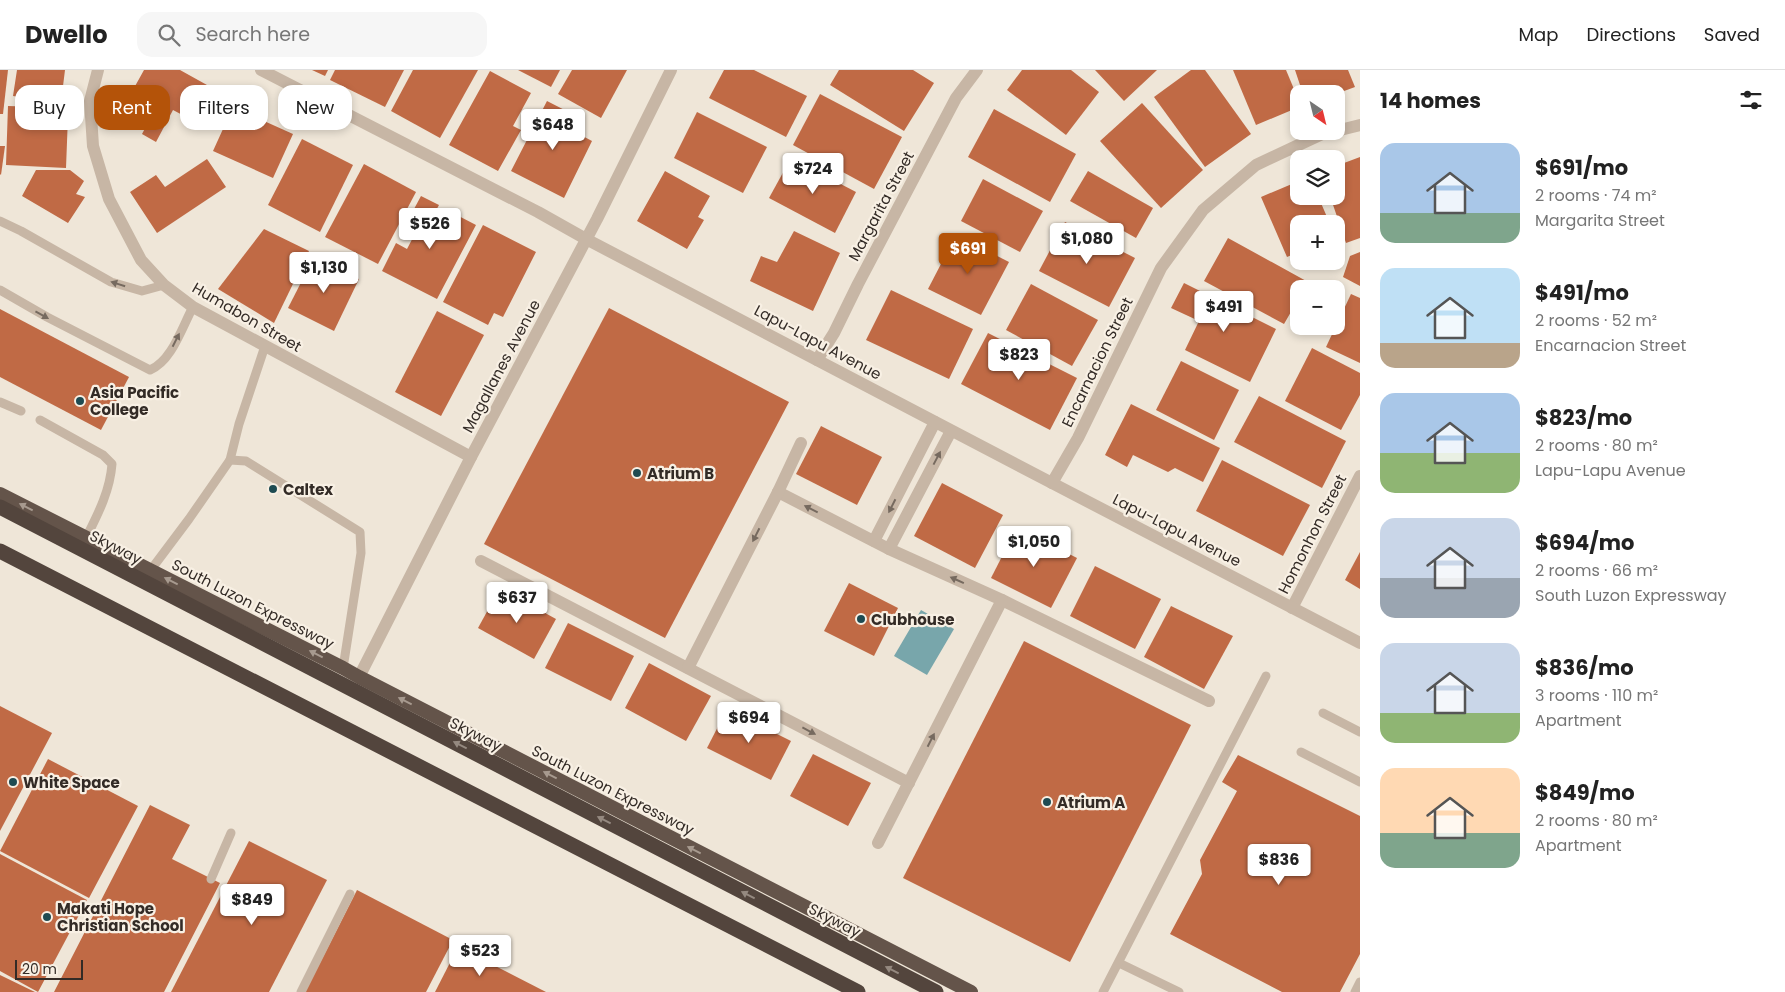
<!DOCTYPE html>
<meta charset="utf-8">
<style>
:root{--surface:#fff;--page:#f6f6f6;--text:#222;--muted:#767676;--line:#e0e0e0;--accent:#b45309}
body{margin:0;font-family:Poppins,sans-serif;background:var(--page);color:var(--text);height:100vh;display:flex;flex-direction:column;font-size:19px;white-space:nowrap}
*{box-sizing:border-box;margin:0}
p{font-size:16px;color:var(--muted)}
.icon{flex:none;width:28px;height:28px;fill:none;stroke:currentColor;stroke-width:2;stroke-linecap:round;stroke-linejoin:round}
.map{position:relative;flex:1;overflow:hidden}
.panel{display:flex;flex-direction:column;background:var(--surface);width:425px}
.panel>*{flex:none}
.guide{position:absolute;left:15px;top:15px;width:475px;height:45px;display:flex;gap:10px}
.needle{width:32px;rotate:145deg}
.tools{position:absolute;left:1290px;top:15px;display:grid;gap:10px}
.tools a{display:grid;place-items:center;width:55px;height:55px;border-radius:10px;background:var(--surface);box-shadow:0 2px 8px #0003;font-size:25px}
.scale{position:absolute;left:15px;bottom:12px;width:68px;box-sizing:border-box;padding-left:5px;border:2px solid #332b26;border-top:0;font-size:14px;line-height:18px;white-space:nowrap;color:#332b26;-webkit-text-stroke:4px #f8f0e4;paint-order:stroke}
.price{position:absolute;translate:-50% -42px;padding:0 11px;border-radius:5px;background:#fff;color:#222;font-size:16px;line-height:32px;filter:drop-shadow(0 1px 2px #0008)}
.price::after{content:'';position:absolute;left:50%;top:30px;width:15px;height:11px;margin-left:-8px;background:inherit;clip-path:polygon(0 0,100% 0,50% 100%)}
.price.active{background:var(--accent);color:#fff}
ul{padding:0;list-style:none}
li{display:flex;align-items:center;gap:15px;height:125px;padding:0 20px}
li span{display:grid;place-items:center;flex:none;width:140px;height:100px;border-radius:15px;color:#555}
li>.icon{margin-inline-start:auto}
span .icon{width:60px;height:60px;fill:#fffc;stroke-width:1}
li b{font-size:21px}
h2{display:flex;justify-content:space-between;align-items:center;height:60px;padding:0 20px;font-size:21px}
.chip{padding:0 18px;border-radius:15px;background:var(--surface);box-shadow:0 2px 8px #0003;font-size:18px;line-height:45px}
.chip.active{background:var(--accent);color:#fff}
header{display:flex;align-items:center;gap:30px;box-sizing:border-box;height:70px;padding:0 25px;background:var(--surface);border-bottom:1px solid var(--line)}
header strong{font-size:24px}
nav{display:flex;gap:28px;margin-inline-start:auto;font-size:18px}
.search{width:350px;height:45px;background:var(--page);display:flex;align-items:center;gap:12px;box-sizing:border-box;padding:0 18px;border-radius:15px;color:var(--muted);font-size:19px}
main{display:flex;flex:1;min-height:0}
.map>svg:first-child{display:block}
.water{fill:#78a6ab}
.building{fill:#c06a45}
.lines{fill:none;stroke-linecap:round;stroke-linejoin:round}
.service{stroke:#c7b6a5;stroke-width:9}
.minor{stroke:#c7b6a5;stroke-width:12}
.tertiary{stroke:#c7b6a5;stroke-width:12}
.trunk{stroke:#64544a;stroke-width:14}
.motorway{stroke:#53453d;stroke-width:15}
.oneway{fill:#766a5f}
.oneway2{fill:#a79a8f}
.oneway3{fill:#958980}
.poi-dot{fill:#1e4b52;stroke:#f8f0e4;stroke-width:2}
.labels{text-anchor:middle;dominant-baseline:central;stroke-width:4.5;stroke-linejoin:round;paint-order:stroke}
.street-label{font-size:15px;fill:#332b26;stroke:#f8f0e4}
.poi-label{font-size:15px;font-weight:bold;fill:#332b26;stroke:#f8f0e4;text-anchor:start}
</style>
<header>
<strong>Dwello</strong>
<div class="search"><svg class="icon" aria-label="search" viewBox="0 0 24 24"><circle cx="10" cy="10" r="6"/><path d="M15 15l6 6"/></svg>Search here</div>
<nav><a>Map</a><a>Directions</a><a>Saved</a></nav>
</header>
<main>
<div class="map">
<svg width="1360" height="922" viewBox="0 0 1360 922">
<rect width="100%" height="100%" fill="#efe6d8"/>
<polygon class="water" points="921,540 954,559 927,605 894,586"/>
<g class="building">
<polygon points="0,0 8,0 3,44 0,44"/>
<polygon points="17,0 65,0 62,24 71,26 70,35 13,26"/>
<polygon points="144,0 180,0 225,25 207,58 173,40 156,72 142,64 159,32 134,18"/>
<polygon points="312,0 328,0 325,6"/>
<polygon points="335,0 404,0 385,37 330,10"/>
<polygon points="413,0 478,0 440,68 391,41"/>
<polygon points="518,0 560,0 551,17"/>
<polygon points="572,0 627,0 601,48 558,24"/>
<polygon points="724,0 754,0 807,26 786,67 709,28"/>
<polygon points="839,0 913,0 934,13 904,61 830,15"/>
<polygon points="1022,0 1071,0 1099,22 1066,65 1007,20"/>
<polygon points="1095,0 1157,0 1124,31"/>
<polygon points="1191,0 1205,0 1251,64 1205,97 1154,27"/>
<polygon points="1233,0 1286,0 1299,31 1299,37 1256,55"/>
<polygon points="1295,0 1348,0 1355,17 1336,24 1303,24"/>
<polygon points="490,1 531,23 513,56 521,60 498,101 449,75"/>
<polygon points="820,24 902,67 874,119 793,75"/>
<polygon points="547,31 584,50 577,63 592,71 564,128 511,101"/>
<polygon points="1142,33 1203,100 1161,138 1100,71"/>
<polygon points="8,36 39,37 39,45 68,46 66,98 6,95"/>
<polygon points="233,37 293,64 273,108 213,81"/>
<polygon points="994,39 1076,84 1050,132 968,87"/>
<polygon points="697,42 767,77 743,123 674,88"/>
<polygon points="302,69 353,95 320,162 268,135"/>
<polygon points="0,76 5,76 1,105 0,104"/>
<polygon points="1360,87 1360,168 1346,173 1330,126 1336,126 1336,96"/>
<polygon points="791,88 856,122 835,163 769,128"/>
<polygon points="207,89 226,117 157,163 130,122 156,105 165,117"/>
<polygon points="364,94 416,122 378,194 325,167"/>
<polygon points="36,100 70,100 84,111 76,124 85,127 68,153 22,126"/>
<polygon points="665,101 710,126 698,147 704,150 687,179 637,151"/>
<polygon points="1088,101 1153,138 1136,168 1070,131"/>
<polygon points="983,109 1043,141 1020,182 961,151"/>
<polygon points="1299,111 1299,126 1318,126 1330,154 1299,154 1299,182 1287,187 1261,127"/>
<polygon points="421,126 439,135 433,146 446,153 451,142 476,155 437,229 382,201 396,173 407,179 418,158 407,152"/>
<polygon points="1065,152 1135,188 1109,237 1039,201"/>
<polygon points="483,155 536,182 503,247 494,243 488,255 443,232"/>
<polygon points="264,159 309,181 274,253 218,219"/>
<polygon points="794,161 840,183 813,241 750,211 761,186 777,192"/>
<polygon points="956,165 1009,192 981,245 928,219"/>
<polygon points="1228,168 1308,212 1304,219 1299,219 1299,228 1284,254 1204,211"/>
<polygon points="1360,182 1360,216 1343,207 1350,186"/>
<polygon points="314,187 359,209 334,261 288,238"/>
<polygon points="1184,213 1276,259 1250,312 1185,280 1199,251 1171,238"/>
<polygon points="1031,214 1098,250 1072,296 1006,260"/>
<polygon points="891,220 973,259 949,309 866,270"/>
<polygon points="1351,224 1360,228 1360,293 1326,277"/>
<polygon points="609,238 789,332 665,568 484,474"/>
<polygon points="0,239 129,307 101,360 0,307"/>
<polygon points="437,241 484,265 441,346 395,322"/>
<polygon points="988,263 1077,308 1050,360 961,314"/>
<polygon points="1312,278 1360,303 1360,325 1341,360 1285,331"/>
<polygon points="1181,291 1239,320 1214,370 1156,340"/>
<polygon points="1259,326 1346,371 1322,418 1234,372"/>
<polygon points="1131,334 1220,378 1203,412 1175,398 1168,402 1133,385 1127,397 1105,385"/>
<polygon points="821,356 882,387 857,435 796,404"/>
<polygon points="1222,390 1310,435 1283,486 1196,441"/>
<polygon points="942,413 1003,445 975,498 914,466"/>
<polygon points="1017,457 1077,488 1051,538 991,508"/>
<polygon points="1360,482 1360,519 1345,510"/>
<polygon points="1095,496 1161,529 1135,579 1070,546"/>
<polygon points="849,513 898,538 874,586 824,561"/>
<polygon points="500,518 556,549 534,589 478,558"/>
<polygon points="1171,536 1233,566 1204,619 1144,587"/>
<polygon points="568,553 634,586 611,631 545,598"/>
<polygon points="1024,571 1191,655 1070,892 903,808"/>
<polygon points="649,593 711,626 686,671 625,638"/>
<polygon points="0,636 52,663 0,761"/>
<polygon points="727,639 791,671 771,710 707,678"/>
<polygon points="813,684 871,713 848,756 790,726"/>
<polygon points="1238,685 1360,746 1360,884 1340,922 1282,922 1170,864 1202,804 1200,790 1237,721 1222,712"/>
<polygon points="48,689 138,736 89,828 0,781"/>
<polygon points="150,735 190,755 172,789 220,813 164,922 54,922"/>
<polygon points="249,771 327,810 269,922 171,922"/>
<polygon points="0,784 87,830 38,922 0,901"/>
<polygon points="357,820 453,870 426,922 305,922"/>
<polygon points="458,877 546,922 435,922"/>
<polygon points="0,905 35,922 0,922"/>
</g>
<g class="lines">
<g class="service">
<polyline points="0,151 21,161 111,212 142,221 164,215"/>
<path d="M 0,220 L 47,247 L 150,300 C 172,291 182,257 193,237"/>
<polyline points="0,332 21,341"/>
<path d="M 40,350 L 103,385 L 112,394 C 110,421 98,444 86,468"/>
<polyline points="230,390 239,354 265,276"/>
<polyline points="150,501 189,449 230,390 246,391 360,462 361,483 343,598"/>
<polyline points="1323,643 1360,662"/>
<polyline points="1301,682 1360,712"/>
<polyline points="211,809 231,763"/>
<polyline points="1119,893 1179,922"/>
<polyline points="301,922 350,824"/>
<polyline points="1103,922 1266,606"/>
<polyline points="1355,922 1360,912"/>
</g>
<g class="minor">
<polyline points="98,0 90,31 93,76 109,129 141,190 164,215 193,237 471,387"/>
<polyline points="261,0 538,142 586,169"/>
<polyline points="1336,61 1360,55"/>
<polyline points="817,290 834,263 858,214 956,28 977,0"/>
<polyline points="1052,413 1078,368 1161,198 1203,140 1256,95 1322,64 1335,61"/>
<polyline points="778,422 889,479 1002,530 1209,631"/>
<polyline points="874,471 935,352"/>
<polyline points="889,479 951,361"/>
<polyline points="481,491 909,713"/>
<polyline points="1292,538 1360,406"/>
<polyline points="688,598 778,422 801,373"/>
<polyline points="878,773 1002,530"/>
</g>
<g class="tertiary">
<polyline points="586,169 1052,413 1360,573"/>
<polyline points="359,607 471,387 597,149 671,0"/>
</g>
<polyline class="trunk" points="0,424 343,598 359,607 971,922"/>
<g class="motorway">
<polyline points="0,437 936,922"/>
<polyline points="0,481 858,922"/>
</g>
</g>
<defs><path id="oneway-solid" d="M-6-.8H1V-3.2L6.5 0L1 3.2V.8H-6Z" transform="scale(1.25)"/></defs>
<g class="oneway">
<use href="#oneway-solid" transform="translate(118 214) rotate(-162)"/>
<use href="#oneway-solid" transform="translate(42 245) rotate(29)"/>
<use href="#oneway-solid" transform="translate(176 270) rotate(-63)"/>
<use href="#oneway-solid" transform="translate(937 388) rotate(-62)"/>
<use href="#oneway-solid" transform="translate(892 436) rotate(117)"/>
<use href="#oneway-solid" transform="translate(811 439) rotate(-153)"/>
<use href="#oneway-solid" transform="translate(756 465) rotate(117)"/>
<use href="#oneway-solid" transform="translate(957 510) rotate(-156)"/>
<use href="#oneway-solid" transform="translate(809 661) rotate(28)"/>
<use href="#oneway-solid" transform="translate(931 670) rotate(-63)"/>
</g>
<g class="oneway2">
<use href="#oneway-solid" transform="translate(26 437) rotate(-153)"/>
<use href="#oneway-solid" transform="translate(171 511) rotate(-153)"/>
<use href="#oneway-solid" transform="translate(316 584) rotate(-153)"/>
<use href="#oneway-solid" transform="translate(405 631) rotate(-153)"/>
<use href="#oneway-solid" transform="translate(550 705) rotate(-153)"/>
<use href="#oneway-solid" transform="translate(694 780) rotate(-153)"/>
</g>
<g class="oneway3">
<use href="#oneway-solid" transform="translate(460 675) rotate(-153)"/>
<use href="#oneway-solid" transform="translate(604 750) rotate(-153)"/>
<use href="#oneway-solid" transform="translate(748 825) rotate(-153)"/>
<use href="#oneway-solid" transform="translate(892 900) rotate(-153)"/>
</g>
<g class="poi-dot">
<circle cx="80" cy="331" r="5"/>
<circle cx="637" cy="403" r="5"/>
<circle cx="273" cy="419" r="5"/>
<circle cx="861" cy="549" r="5"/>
<circle cx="13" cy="712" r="5"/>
<circle cx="1047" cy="732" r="5"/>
<circle cx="47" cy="847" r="5"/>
</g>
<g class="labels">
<g class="street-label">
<text transform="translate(881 136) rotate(-62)">Margarita Street</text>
<text transform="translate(247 247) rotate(30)">Humabon Street</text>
<text transform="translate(818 272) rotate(28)">Lapu-Lapu Avenue</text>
<text transform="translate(1097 292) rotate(-64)">Encarnacion Street</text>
<text transform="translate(501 296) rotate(-62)">Magallanes Avenue</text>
<text transform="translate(1177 460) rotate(27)">Lapu-Lapu Avenue</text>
<text transform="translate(1312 464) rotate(-63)">Homonhon Street</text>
<text transform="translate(116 477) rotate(27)">Skyway</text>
<text transform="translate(253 534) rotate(27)">South Luzon Expressway</text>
<text transform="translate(476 664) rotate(27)">Skyway</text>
<text transform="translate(613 720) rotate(27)">South Luzon Expressway</text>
<text transform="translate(835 850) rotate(27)">Skyway</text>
</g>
<g class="poi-label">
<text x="90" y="322">Asia Pacific<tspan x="90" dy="17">College</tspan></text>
<text x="647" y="403">Atrium B</text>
<text x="283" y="419">Caltex</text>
<text x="871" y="549">Clubhouse</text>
<text x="23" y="712">White Space</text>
<text x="1057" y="732">Atrium A</text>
<text x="57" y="838">Makati Hope<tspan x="57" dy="17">Christian School</tspan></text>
</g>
</g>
</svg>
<div class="tools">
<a><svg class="needle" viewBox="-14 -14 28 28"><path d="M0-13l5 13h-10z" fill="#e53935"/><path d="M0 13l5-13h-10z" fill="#767676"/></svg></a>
<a><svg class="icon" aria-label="layers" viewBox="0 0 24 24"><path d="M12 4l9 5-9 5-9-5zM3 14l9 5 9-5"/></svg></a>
<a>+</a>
<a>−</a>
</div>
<div class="scale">20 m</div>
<b class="price" style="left:553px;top:81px">$648</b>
<b class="price" style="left:813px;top:125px">$724</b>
<b class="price" style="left:430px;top:180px">$526</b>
<b class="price" style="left:1087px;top:195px">$1,080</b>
<b class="price active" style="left:968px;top:205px">$691</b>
<b class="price" style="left:324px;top:224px">$1,130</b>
<b class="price" style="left:1224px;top:263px">$491</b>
<b class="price" style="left:1019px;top:311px">$823</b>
<b class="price" style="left:1034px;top:498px">$1,050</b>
<b class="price" style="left:517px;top:554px">$637</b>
<b class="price" style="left:749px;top:674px">$694</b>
<b class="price" style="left:1279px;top:816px">$836</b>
<b class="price" style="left:252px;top:856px">$849</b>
<b class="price" style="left:480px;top:907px">$523</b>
<div class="guide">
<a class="chip">Buy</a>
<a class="chip active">Rent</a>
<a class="chip">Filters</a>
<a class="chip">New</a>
</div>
</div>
<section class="panel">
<h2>14 homes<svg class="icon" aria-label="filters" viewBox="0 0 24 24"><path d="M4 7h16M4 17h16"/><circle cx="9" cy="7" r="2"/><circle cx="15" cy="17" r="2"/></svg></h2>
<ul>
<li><span style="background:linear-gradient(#a9c7e8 70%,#7fa58c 0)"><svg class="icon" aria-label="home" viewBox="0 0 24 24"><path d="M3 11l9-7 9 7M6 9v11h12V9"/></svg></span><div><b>$691/mo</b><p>2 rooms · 74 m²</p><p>Margarita Street</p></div></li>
<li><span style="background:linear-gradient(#bfe0f5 75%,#b9a48a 0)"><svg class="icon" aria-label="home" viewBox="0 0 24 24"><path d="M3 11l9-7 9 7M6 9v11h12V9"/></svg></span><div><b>$491/mo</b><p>2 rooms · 52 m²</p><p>Encarnacion Street</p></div></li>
<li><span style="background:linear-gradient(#a9c7e8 60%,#8fb573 0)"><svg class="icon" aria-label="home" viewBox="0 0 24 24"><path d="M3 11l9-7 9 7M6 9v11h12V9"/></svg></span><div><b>$823/mo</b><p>2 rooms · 80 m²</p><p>Lapu-Lapu Avenue</p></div></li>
<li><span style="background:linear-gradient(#c9d6e8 60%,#9aa5b1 0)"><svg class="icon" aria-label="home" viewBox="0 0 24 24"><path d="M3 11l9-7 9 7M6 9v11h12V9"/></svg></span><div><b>$694/mo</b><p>2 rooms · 66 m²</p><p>South Luzon Expressway</p></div></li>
<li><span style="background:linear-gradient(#c9d6e8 70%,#8fb573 0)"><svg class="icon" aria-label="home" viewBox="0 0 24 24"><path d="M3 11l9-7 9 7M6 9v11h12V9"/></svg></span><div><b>$836/mo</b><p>3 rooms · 110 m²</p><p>Apartment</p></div></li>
<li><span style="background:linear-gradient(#ffd9b3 65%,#7fa58c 0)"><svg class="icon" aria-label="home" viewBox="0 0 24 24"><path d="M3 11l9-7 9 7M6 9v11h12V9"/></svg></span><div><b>$849/mo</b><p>2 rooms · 80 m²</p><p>Apartment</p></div></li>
</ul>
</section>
</main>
